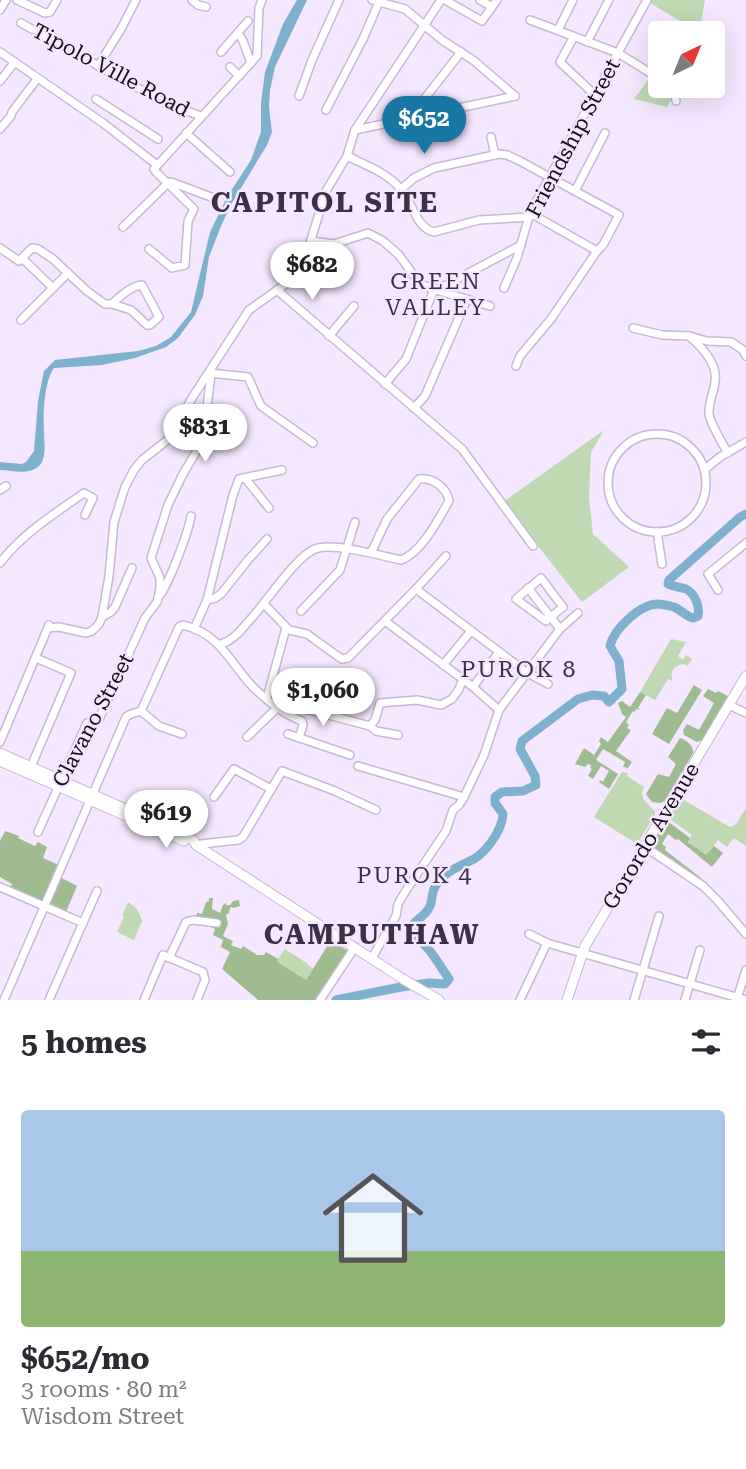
<!DOCTYPE html>
<meta charset="utf-8">
<style>
:root{--surface:#fff;--page:#f2f2f3;--text:#2b2b33;--muted:#7c7c81;--line:#e1e1e2;--accent:#1977a5}
body{margin:0;font-family:"Roboto Serif",serif;background:var(--page);color:var(--text);height:100vh;display:flex;flex-direction:column;font-size:26px;white-space:nowrap}
*{box-sizing:border-box;margin:0}
p{font-size:23px;color:var(--muted)}
.icon{flex:none;width:38px;height:38px;fill:none;stroke:currentColor;stroke-width:2;stroke-linecap:round;stroke-linejoin:round}
.map{position:relative;height:1000px;overflow:hidden}
.panel{display:flex;flex-direction:column;background:var(--surface);flex:1}
.panel>*{flex:none}
.needle{width:46px;rotate:43deg}
.controls{position:absolute;left:648px;top:21px;display:grid;gap:14px}
.controls a{display:grid;place-items:center;width:77px;height:77px;border-radius:7px;background:var(--surface);box-shadow:0 7px 28px #0002;font-size:35px}
.price{position:absolute;translate:-50% -60px;padding:0 16px;border-radius:24px;background:#fff;color:#222;font-size:23px;line-height:46px;filter:drop-shadow(0 2px 4px #0008)}
.price::after{content:'';position:absolute;left:50%;top:42px;width:21px;height:16px;margin-left:-10px;background:inherit;clip-path:polygon(0 0,100% 0,50% 100%)}
.price.selected{background:var(--accent);color:#fff}
ul{padding:0;list-style:none}
li{display:grid;align-content:center;gap:14px;height:371px;padding:0 21px}
li+li{border-top:2px solid var(--line)}
li span{display:grid;place-items:center;height:217px;border-radius:7px;color:#555}
li>.icon{margin-inline-start:auto}
span .icon{width:126px;height:126px;fill:#fffc;stroke-width:1}
li b{font-size:30px}
h2{display:flex;justify-content:space-between;align-items:center;height:84px;padding:0 21px;font-size:30px}
.map>svg:first-child{display:block}
.green{fill:#bfd9b3}
.forest{fill:#9fbc91}
.water{fill:#7eb1cd}
.lines{fill:none;stroke-linecap:round;stroke-linejoin:round}
.river{stroke:#7eb1cd;stroke-width:9}
.minor-casing{stroke:#c9b8d4;stroke-width:10}
.major-casing{stroke:#c9b8d4;stroke-width:11}
.minor{stroke:#fff;stroke-width:7}
.major{stroke:#fff;stroke-width:9}
.labels{text-anchor:middle;dominant-baseline:central;stroke-width:5;stroke-linejoin:round;paint-order:stroke}
.street-label{font-size:21px;fill:#140e18;stroke:#f5e7ff}
.neighbourhood-label{font-size:23px;letter-spacing:2px;fill:#3d2f46;stroke:#f5e7ff}
.district-label{font-size:28px;font-weight:bold;letter-spacing:2px;fill:#3d2f46;stroke:#f5e7ff}
</style>
<div class="map">
<svg width="746" height="1000" viewBox="0 0 746 1000">
<rect width="100%" height="100%" fill="#f5e7ff"/>
<g class="green">
<polygon points="651,0 705,0 699,33 673,33 680,21 650,3"/>
<polygon points="651,76 660,83 660,86 664,86 671,91 673,97 667,107 634,99"/>
<polygon points="604,430 591,452 589,497 593,534 629,567 582,602 505,504 506,500"/>
<path d="M 671,639 L 686,642 L 678,656 L 683,660 L 686,655 L 692,659 L 687,666 L 683,664 C 674,665 669,673 673,681 L 668,679 L 655,700 L 640,692 Z"/>
<path d="M 622,772 L 628,773 L 627,776 L 644,787 C 638,798 648,804 655,811 L 655,815 L 637,844 L 594,817 Z"/>
<polygon points="679,797 730,827 736,824 746,808 746,846 734,838 727,847 718,840 706,856 688,841 692,835 667,817"/>
<polygon points="128,902 137,909 143,922 141,923 134,940 117,932 124,917 122,916"/>
<polygon points="285,949 308,964 308,965 313,969 306,980 276,962"/>
</g>
<g class="forest">
<polygon points="694,685 702,690 669,744 652,734 667,708 677,713"/>
<polygon points="708,689 716,693 718,691 728,696 702,740 697,742 684,735 683,730 687,724 699,730 714,703 703,696"/>
<polygon points="640,692 646,695 638,708 640,710 636,709 635,712 633,711 626,722 629,725 627,728 631,730 616,751 632,762 628,768 623,767 625,762 603,749 596,760 618,774 609,789 599,782 600,780 603,782 609,771 601,766 593,779 588,776 592,769 590,768 591,765 588,764 585,767 575,764 584,748 594,755 601,744 599,741 601,737 608,742 626,717 622,714 618,703 622,701 630,707"/>
<path d="M 680,738 C 687,740 694,746 693,753 L 665,801 L 660,803 L 652,802 L 646,794 L 658,774 L 669,777 L 676,764 L 668,757 Z"/>
<polygon points="667,817 671,820 670,823 690,838 688,842 706,855 714,846 723,853 712,867 678,839 676,840 668,834 662,844 666,847 665,850 701,878 700,879 649,845"/>
<polygon points="5,831 19,836 18,838 35,846 38,842 47,847 43,858 59,865 45,899 42,901 9,886 11,886 12,884 0,877 0,841"/>
<polygon points="60,877 77,886 66,912 50,903"/>
<polygon points="209,898 213,898 212,909 220,913 223,905 226,903 226,905 230,905 233,901 239,900 240,906 233,908 232,907 230,908 229,913 226,915 228,924 223,936 233,941 231,945 241,949 243,946 257,955 264,955 266,952 278,959 277,962 306,980 331,940 351,953 320,1000 258,1000 222,969 230,952 221,947 223,940 213,935 215,929 209,926 204,919 196,918 197,913 202,914 206,902 209,901"/>
</g>
<path class="water" d="M 297,0 L 307,0 L 275,67 L 270,90 L 269,107 L 272,132 L 267,145 L 232,203 L 221,226 L 209,257 L 203,296 L 195,315 L 178,338 L 166,347 L 135,358 L 102,365 L 54,368 C 44,382 43,414 44,432 C 44,441 46,450 43,459 C 42,464 38,468 32,470 C 21,474 11,470 0,470 L 0,462 L 22,464 L 26,462 L 34,451 L 38,401 L 44,371 L 55,360 L 138,351 L 156,346 L 171,337 L 191,312 L 210,232 L 227,197 L 251,160 L 261,132 L 261,103 L 265,72 L 283,24 Z"/>
<g class="lines">
<path class="river" d="M 336,1000 L 401,987 L 429,983 L 445,984 L 449,979 C 438,963 427,942 409,933 C 411,921 424,918 429,908 C 433,902 431,893 435,887 C 443,872 460,866 474,859 C 488,850 502,830 503,814 L 495,803 L 495,797 L 502,792 L 523,791 L 536,785 L 535,776 L 520,749 L 522,741 L 578,699 L 592,695 L 604,696 L 609,702 L 622,689 L 619,661 L 610,646 C 614,629 640,604 658,604 C 662,604 670,606 674,607 C 681,610 686,616 693,618 L 698,616 C 700,607 695,593 686,589 C 680,587 674,587 668,584 L 669,580 L 740,517 L 746,514"/>
<defs>
<g id="minor">
<polyline points="17,0 45,13 50,12 57,0"/>
<polyline points="192,0 198,5 206,7"/>
<polyline points="372,0 405,9 442,40 473,60 515,96"/>
<polyline points="445,0 482,21 497,0"/>
<polyline points="480,0 492,7"/>
<polyline points="0,10 6,0"/>
<polyline points="530,20 618,53 660,79"/>
<polyline points="21,23 167,104 201,116"/>
<polyline points="558,30 573,0"/>
<polyline points="238,33 243,41 251,63"/>
<polyline points="572,40 560,62 595,95"/>
<polyline points="587,42 609,0"/>
<polyline points="0,52 103,123 157,165"/>
<polyline points="221,52 248,21"/>
<polyline points="98,66 121,29 136,0"/>
<polyline points="230,67 239,76"/>
<polyline points="0,81 14,63"/>
<polyline points="670,86 674,88 676,101"/>
<polyline points="299,96 312,60 339,0"/>
<polyline points="96,99 158,139"/>
<polyline points="326,110 363,39 379,2"/>
<polyline points="412,119 415,111 461,52"/>
<polyline points="0,129 11,116 12,112 37,79"/>
<polyline points="355,130 515,96"/>
<polyline points="186,133 230,172"/>
<polyline points="491,137 495,155"/>
<path d="M 347,156 C 365,165 386,172 400,188 C 413,202 415,227 434,232 L 479,220 L 529,217"/>
<polyline points="575,191 605,133"/>
<polyline points="392,197 414,178 434,168 499,154 507,155 520,161 619,215 603,245 597,251 551,319 520,356 516,366"/>
<polyline points="530,213 597,251"/>
<polyline points="123,227 168,183 171,182 211,197"/>
<polyline points="311,241 334,244 368,233 383,241 399,255 420,284 436,290 490,306"/>
<path d="M 0,248 L 19,261 L 32,248 L 38,249 L 53,259 L 87,291 L 105,304 L 112,304 L 131,310 L 147,325 L 150,325 L 159,317 L 142,285 C 131,286 120,296 112,304"/>
<polyline points="149,249 172,268 185,265 188,221 194,209 156,172 154,169 257,56 259,8 262,0"/>
<polyline points="22,258 53,288"/>
<polyline points="306,260 332,274"/>
<polyline points="504,288 517,258 530,213 536,202 647,0"/>
<polyline points="277,290 462,449 533,546"/>
<polyline points="21,320 68,273"/>
<polyline points="633,328 662,335 689,336 707,341 731,342 743,350 746,356"/>
<polyline points="329,336 354,306"/>
<path d="M 689,336 C 702,347 718,364 715,382 C 714,392 708,403 709,414 C 711,425 722,443 728,453"/>
<polyline points="209,373 248,377 261,406 313,443"/>
<polyline points="385,384 406,359 433,292 521,245"/>
<polyline points="414,408 425,396 467,299"/>
<circle cx="657" cy="483" r="49"/>
<polyline points="704,470 720,457 746,442"/>
<polyline points="245,478 269,508"/>
<polyline points="0,490 6,486"/>
<polyline points="657,532 662,564"/>
<path d="M 0,563 C 22,534 54,514 84,493 L 93,498 L 85,515"/>
<polygon points="541,578 563,607 546,621 516,599"/>
<polyline points="528,588 560,629"/>
<polyline points="416,589 526,672 548,684"/>
<polyline points="718,590 708,574 746,543"/>
<path d="M 159,596 C 168,587 189,530 191,516"/>
<polyline points="207,600 215,598 221,594 248,560 267,539"/>
<polyline points="264,604 289,630 307,634 336,655 342,659 348,658 416,589 446,556"/>
<polyline points="301,611 340,570 355,522"/>
<polyline points="102,617 111,612 115,607 132,568"/>
<polyline points="385,621 473,687 499,710"/>
<polyline points="48,628 59,627 86,633 92,631 99,624 102,617 109,576 114,522 125,487 134,470 142,460 170,438 192,398 249,310 290,281 302,269 326,191 347,156 355,130 441,0"/>
<polyline points="194,629 207,600 233,495 239,479 282,470"/>
<path d="M 220,644 C 232,642 241,630 249,621 C 265,604 296,556 315,549 C 332,542 382,556 401,560 C 422,552 438,520 449,501 C 447,488 433,477 419,479 L 387,519 L 371,553"/>
<polyline points="443,665 471,631"/>
<polyline points="473,687 499,652"/>
<polyline points="267,698 286,628"/>
<polyline points="729,705 746,713"/>
<polyline points="141,711 159,726 182,734"/>
<polyline points="370,726 375,720 380,703 417,700 441,705 452,699 459,689 463,679"/>
<polyline points="288,734 350,755"/>
<polyline points="247,737 278,707 291,705 370,726 376,731 398,735"/>
<polyline points="0,742 49,625"/>
<polyline points="358,766 464,797"/>
<polyline points="30,769 71,673 36,658"/>
<polyline points="214,797 234,769 271,789"/>
<polyline points="38,832 87,723 99,719 145,618 157,602 160,589 160,578 151,558 168,505 183,474 203,440 211,374"/>
<polyline points="198,846 201,844 238,840 243,837 282,771 335,791 376,810"/>
<polyline points="644,846 703,886 717,900 746,934"/>
<polyline points="0,887 83,923"/>
<polyline points="529,934 547,943 746,1000"/>
<polyline points="169,958 186,922 193,920 217,923"/>
<polyline points="372,958 396,916 398,904 405,892 446,831 453,810 459,805 464,797 484,755 499,710 560,629 578,613"/>
<polyline points="737,999 746,970"/>
<path d="M 4,1000 L 126,717 L 131,714 L 141,711 L 179,627 L 183,625 C 220,634 229,661 252,686 C 266,700 283,714 302,721 L 303,725 L 299,738"/>
<polyline points="49,1000 97,891"/>
<polyline points="144,1000 163,955 203,972 205,980 197,1000"/>
<polyline points="320,1000 355,947"/>
<polyline points="520,1000 547,943"/>
<polyline points="634,1000 659,916"/>
<polyline points="685,1000 700,950"/>
</g>
<g id="major">
<polyline points="0,753 188,837 194,841 196,845 406,981 439,1000"/>
<polyline points="0,761 184,841"/>
<polyline points="567,1000 585,946 746,676"/>
</g>
</defs>
<use href="#minor" class="minor-casing"/>
<use href="#major" class="major-casing"/>
<use href="#minor" class="minor"/>
<use href="#major" class="major"/>
</g>
<g class="labels">
<g class="street-label">
<text transform="translate(111 70) rotate(28)">Tipolo Ville Road</text>
<text transform="translate(573 138) rotate(-62)">Friendship Street</text>
<text transform="translate(93 720) rotate(-62)">Clavano Street</text>
<text transform="translate(651 836) rotate(-59)">Gorordo Avenue</text>
</g>
<g class="neighbourhood-label">
<text x="436" y="281">GREEN<tspan x="436" dy="26">VALLEY</tspan></text>
<text x="519" y="669">PUROK 8</text>
<text x="415" y="875">PUROK 4</text>
</g>
<g class="district-label">
<text x="325" y="202">CAPITOL SITE</text>
<text x="372" y="934">CAMPUTHAW</text>
</g>
</g>
</svg>
<div class="controls">
<a><svg class="needle" viewBox="-14 -14 28 28"><path d="M0-13l5 13h-10z" fill="#e53935"/><path d="M0 13l5-13h-10z" fill="#7c7c81"/></svg></a>
</div>
<b class="price selected" style="left:424px;top:156px">$652</b>
<b class="price" style="left:312px;top:302px">$682</b>
<b class="price" style="left:205px;top:464px">$831</b>
<b class="price" style="left:323px;top:728px">$1,060</b>
<b class="price" style="left:166px;top:850px">$619</b>
</div>
<section class="panel">
<h2>5 homes<svg class="icon" aria-label="filters" viewBox="0 0 24 24"><path d="M4 7h16M4 17h16"/><circle cx="9" cy="7" r="2"/><circle cx="15" cy="17" r="2"/></svg></h2>
<ul>
<li><span style="background:linear-gradient(#a9c7e8 65%,#8fb573 0)"><svg class="icon" aria-label="home" viewBox="0 0 24 24"><path d="M3 11l9-7 9 7M6 9v11h12V9"/></svg></span><div><b>$652/mo</b><p>3 rooms · 80 m²</p><p>Wisdom Street</p></div></li>
</ul>
</section>
